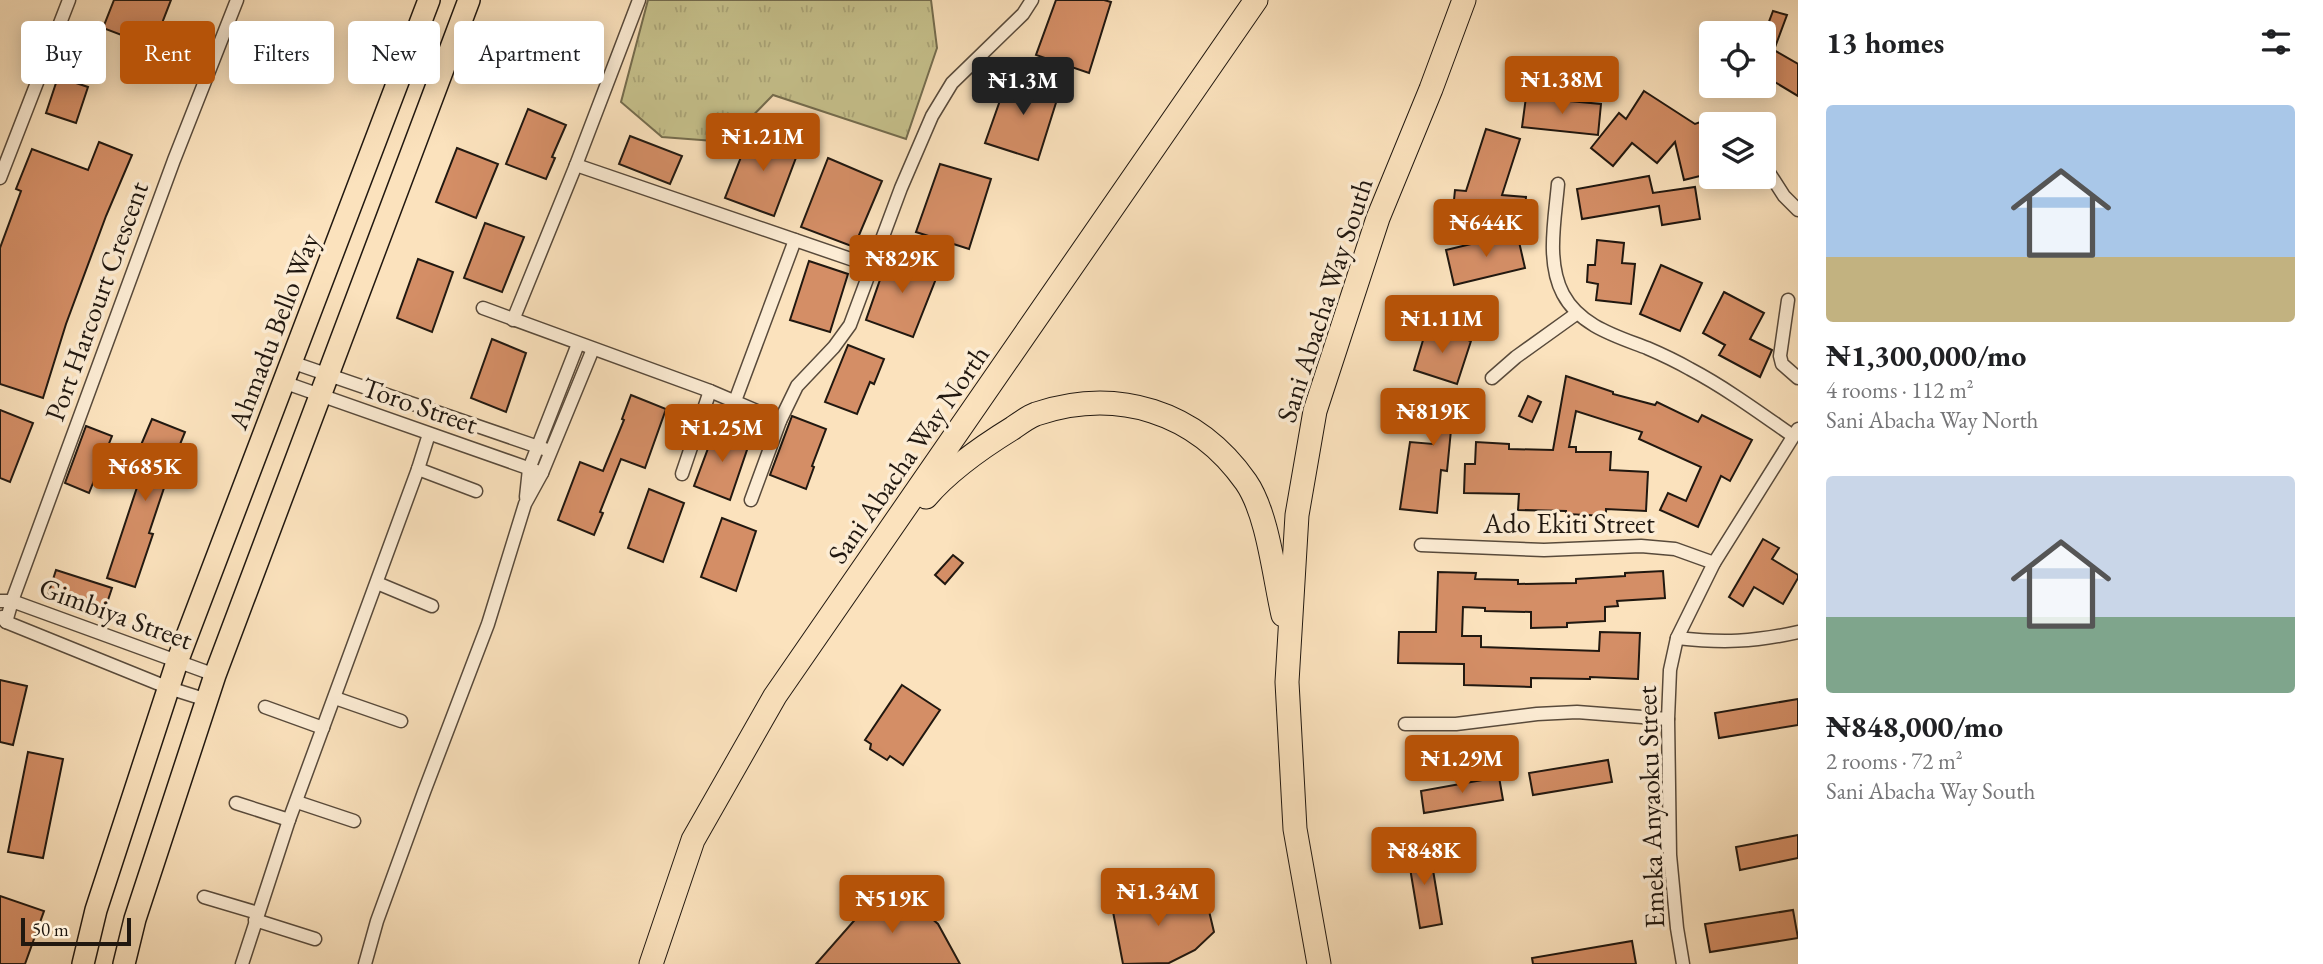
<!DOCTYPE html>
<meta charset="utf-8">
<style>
:root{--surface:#fff;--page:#f2f2f2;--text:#202124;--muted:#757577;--accent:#b45309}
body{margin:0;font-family:"EB Garamond",serif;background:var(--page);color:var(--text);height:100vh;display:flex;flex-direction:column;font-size:26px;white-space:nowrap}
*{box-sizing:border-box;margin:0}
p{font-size:23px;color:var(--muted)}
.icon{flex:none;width:38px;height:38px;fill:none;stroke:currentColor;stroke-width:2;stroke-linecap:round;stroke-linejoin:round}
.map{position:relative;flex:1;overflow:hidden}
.drawer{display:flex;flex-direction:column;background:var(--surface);width:525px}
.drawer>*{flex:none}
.banner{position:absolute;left:21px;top:21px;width:665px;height:63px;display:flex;gap:14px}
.fabs{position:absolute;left:1699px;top:21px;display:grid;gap:14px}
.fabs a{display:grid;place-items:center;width:77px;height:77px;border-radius:7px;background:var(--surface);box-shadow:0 4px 18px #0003;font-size:35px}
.scale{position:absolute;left:21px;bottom:18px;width:110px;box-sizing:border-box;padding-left:7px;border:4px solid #211810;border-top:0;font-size:19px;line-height:24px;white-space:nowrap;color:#211810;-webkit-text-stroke:5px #fcecd4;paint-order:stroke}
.price{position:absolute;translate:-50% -60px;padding:0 16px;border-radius:7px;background:var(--accent);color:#fff;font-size:23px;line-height:46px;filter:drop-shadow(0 2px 4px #0008)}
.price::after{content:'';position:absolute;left:50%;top:42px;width:21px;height:16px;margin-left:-10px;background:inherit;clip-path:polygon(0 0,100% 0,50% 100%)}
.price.selected{background:#222;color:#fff}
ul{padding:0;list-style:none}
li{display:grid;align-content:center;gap:14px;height:371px;padding:0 28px}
li span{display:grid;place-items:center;height:217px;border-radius:7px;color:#555}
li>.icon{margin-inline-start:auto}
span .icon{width:126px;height:126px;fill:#fffc;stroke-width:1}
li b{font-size:30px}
h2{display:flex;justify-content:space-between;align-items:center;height:84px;padding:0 28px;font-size:30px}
.chip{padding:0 24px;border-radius:7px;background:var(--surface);box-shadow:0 4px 18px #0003;font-size:24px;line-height:63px}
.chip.selected{background:var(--accent);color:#fff}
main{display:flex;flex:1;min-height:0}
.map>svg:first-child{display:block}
.grass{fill:url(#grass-tufts);stroke:#746c4e;stroke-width:2}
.building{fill:#d48e66;stroke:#211810;stroke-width:2}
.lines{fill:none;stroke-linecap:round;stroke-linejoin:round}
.street-casing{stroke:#584a3b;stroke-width:15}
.primary-casing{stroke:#211810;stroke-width:24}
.highway-casing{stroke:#211810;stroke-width:25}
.street{stroke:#fcecd4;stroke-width:12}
.primary{stroke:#fbe2bd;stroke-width:21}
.highway{stroke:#fbe2bd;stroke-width:23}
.labels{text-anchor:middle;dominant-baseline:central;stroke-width:7;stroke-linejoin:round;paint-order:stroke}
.street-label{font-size:28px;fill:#211810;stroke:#fcecd4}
</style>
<main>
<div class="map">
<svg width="1798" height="964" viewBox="0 0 1798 964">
<defs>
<pattern id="grass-tufts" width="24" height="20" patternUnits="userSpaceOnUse" patternTransform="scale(1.75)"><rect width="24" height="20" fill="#c6c18c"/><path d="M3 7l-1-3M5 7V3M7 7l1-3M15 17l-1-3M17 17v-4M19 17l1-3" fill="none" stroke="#aaa578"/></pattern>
</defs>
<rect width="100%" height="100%" fill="#fbe2bd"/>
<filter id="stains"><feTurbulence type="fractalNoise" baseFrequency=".00286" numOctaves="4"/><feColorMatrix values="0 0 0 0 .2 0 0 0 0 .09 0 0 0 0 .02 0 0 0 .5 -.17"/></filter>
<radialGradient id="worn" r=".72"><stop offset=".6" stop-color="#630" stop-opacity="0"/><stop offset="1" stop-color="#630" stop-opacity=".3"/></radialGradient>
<polygon class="grass" points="648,0 931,0 937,48 906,139 773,95 727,142 662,137 621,102"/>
<g class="building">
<polygon points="114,0 171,0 159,31 180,39 174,55 103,28"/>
<polygon points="1056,0 1104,0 1111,2 1089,73 1036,55"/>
<polygon points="1773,11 1787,15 1774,50 1798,64 1798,96 1768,78 1774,68 1768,66 1764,73 1764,35"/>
<polygon points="1009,75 1060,90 1038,160 985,143"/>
<polygon points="58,77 88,87 76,123 46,113"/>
<polygon points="1644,91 1695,124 1712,118 1712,173 1684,180 1675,142 1657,163 1632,143 1613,166 1591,148 1619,113 1626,119"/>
<polygon points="1526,97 1601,104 1598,135 1522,127"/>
<polygon points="528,109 566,125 552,157 555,158 546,179 506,164"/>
<polygon points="752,129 800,147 774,216 725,198"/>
<polygon points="1486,129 1520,139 1502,195 1526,197 1523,228 1452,220 1455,190 1466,191"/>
<polygon points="630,136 682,156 670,184 619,164"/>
<polygon points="99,142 132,155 106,216 66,324 43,398 0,384 0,248 21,191 16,189 32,149 88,170"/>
<polygon points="457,148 498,164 476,218 436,202"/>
<polygon points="828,158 882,181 854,247 801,227"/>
<polygon points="940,164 991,179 969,249 916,232"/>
<polygon points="1649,176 1653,193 1695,187 1700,219 1662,225 1659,206 1582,219 1577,189"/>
<polygon points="485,223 524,237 502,292 464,278"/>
<polygon points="1517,233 1525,268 1454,285 1446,250"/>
<polygon points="1597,240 1624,243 1622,263 1635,264 1631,304 1596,300 1598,284 1587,282 1588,265 1595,265"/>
<polygon points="889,254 939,271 913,337 866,320"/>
<polygon points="418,259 453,272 432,332 397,318"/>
<polygon points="809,261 848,274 830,332 790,320"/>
<polygon points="1661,265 1702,283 1680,331 1640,314"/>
<polygon points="1724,292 1764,313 1750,339 1772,350 1760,377 1719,355 1725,345 1703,333"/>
<polygon points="1427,327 1471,341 1457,384 1414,370"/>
<polygon points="492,339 526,353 506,412 471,398"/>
<polygon points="848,345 884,359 874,384 870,382 857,414 825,402"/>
<polygon points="1566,376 1613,392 1613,394 1655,405 1657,402 1698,422 1702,415 1752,440 1730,481 1721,476 1698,527 1660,510 1668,493 1686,501 1701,467 1639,439 1642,432 1576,411 1569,447 1576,447 1576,452 1611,452 1610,470 1648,472 1646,511 1606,509 1606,516 1566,514 1566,511 1518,510 1519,494 1464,493 1465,464 1475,464 1476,442 1509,444 1509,449 1553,450"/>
<polygon points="1413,391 1463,395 1462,405 1477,406 1474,432 1451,430 1447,471 1441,470 1437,513 1400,509 1410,442 1433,444 1435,416 1411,414"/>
<polygon points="631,395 666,409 645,468 621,459 600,512 603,513 594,535 558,520 580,462 603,471 624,420 622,419"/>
<polygon points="1528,396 1541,402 1532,422 1519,416"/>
<polygon points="0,410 33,423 10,482 0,478"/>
<polygon points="792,416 826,429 812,466 814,467 806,489 770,475"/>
<polygon points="152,419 185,432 172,464 149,533 153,534 135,587 107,578 150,448 141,445"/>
<polygon points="86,426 112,436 89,493 65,483"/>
<polygon points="716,427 750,441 730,500 694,486"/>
<polygon points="649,489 684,503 663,562 628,548"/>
<polygon points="722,518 756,531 736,591 701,577"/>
<polygon points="1763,539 1779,548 1772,559 1798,575 1798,578 1783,604 1754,587 1743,606 1729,597"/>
<polygon points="953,555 963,563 945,584 935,575"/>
<polygon points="56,570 112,588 103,615 47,598"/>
<polygon points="1663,571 1665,598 1617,601 1618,606 1605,607 1605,621 1567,623 1567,627 1531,628 1531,612 1485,611 1485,608 1463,607 1462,636 1481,636 1481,647 1599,651 1600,632 1640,633 1638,679 1590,677 1590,679 1531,678 1531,687 1464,685 1464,664 1398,663 1399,632 1436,632 1438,572 1476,573 1475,579 1518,580 1518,584 1576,583 1576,579 1625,576 1625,573"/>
<polygon points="0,680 27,686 13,745 0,742"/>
<polygon points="902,685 940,710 903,765 890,756 887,760 870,749 871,744 865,740"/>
<polygon points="1798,699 1798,725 1719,738 1715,713"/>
<polygon points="28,752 63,759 43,858 8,852"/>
<polygon points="1608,760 1612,782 1533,795 1529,773"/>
<polygon points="1499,777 1503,800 1424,813 1421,791"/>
<polygon points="1798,835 1798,858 1740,870 1736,847"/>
<polygon points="1429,846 1442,924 1420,928 1407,850"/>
<polygon points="889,881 938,924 960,964 816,964"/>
<polygon points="1133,891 1136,898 1172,897 1209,911 1214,932 1195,950 1169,963 1123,964 1110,896"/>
<polygon points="0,896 44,911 25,964 0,964"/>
<polygon points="1793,910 1798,938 1710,952 1705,924"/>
<polygon points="1632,941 1636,964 1533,964 1532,958"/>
</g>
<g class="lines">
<defs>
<g id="street">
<polyline points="576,165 871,266"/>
<polyline points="1766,168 1784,196 1798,210"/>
<polyline points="0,178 69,0"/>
<path d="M 1558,184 C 1555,219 1546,262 1563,294 C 1580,326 1616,336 1647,348 C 1661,354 1676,361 1690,369 C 1726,388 1760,413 1793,436"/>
<polyline points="1788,300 1780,356 1782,364 1798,378"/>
<polyline points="483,308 710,391 780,421"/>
<polyline points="513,320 576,165 639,0"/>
<polyline points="291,362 550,451"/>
<polyline points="1492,378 1516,357 1576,314"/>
<polyline points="283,382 542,473"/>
<polyline points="735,401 795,240"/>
<polyline points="418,469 476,491"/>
<polyline points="682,474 710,391"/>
<polyline points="526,497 529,469 578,344"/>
<polyline points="751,500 780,421 797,386 834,347 850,325 901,188 932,116 952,83 1023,14 1032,0"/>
<polyline points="1421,545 1544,550 1641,546 1675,549 1714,563"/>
<polyline points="377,583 432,606"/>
<polyline points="0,601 12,601 215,675"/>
<polyline points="2,617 6,622 169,688 207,700"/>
<polyline points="6,622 12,601 174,160 237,0"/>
<path d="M 1677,638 C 1722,643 1754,642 1798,632"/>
<polyline points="335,698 401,721"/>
<polyline points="265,707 323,728"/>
<polyline points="1405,724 1456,724 1537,714 1577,712 1668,719"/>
<polyline points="297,802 354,821"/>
<polyline points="236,803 289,820"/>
<polyline points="204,897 258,913"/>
<polyline points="255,920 315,939"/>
<polyline points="242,964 289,820 418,469 429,434"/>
<polyline points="365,964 377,921 424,792 488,624 525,504 542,473 593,349"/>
<polyline points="1683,964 1677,928 1670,855 1668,719 1670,670 1677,638 1714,563 1798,429"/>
</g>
<g id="primary">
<polyline points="83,964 96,910 177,662 429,0"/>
<polyline points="124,964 135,919 215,675 469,0"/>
</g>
<g id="highway">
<path d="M 926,497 C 950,469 982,447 1013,428 C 1020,423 1028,417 1036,414 C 1117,387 1196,411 1246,482 C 1268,514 1274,576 1283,615"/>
<polyline points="651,964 693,840 775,696 1256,0"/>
<polyline points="1319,964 1295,829 1287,682 1297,515 1315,411 1378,218 1431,89 1464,0"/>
</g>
</defs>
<use href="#street" class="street-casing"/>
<use href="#primary" class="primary-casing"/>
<use href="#highway" class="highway-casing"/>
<use href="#street" class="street"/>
<use href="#primary" class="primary"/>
<use href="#highway" class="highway"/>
</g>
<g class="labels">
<g class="street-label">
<text transform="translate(1324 300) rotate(-72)">Sani Abacha Way South</text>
<text transform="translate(96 301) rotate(-70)">Port Harcourt Crescent</text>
<text transform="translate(273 331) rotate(-69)">Ahmadu Bello Way</text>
<text transform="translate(420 405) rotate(19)">Toro Street</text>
<text transform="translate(908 454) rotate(-55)">Sani Abacha Way North</text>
<text x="1569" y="523">Ado Ekiti Street</text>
<text transform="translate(116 613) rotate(20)">Gimbiya Street</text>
<text transform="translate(1650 807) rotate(-92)">Emeka Anyaoku Street</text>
</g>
</g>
<rect width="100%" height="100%" filter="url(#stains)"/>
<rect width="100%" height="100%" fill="url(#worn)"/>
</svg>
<div class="fabs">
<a><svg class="icon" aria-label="locate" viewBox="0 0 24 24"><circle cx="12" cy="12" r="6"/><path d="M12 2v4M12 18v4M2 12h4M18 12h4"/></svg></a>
<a><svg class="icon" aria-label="layers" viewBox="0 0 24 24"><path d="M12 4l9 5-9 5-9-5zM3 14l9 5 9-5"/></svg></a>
</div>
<div class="scale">50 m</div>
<b class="price" style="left:1562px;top:116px">₦1.38M</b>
<b class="price selected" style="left:1023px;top:117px">₦1.3M</b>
<b class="price" style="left:763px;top:173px">₦1.21M</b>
<b class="price" style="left:1486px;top:259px">₦644K</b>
<b class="price" style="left:902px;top:295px">₦829K</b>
<b class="price" style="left:1442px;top:355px">₦1.11M</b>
<b class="price" style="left:1433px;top:448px">₦819K</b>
<b class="price" style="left:722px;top:464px">₦1.25M</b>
<b class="price" style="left:145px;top:503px">₦685K</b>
<b class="price" style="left:1462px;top:795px">₦1.29M</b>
<b class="price" style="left:1424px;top:887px">₦848K</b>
<b class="price" style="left:1158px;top:928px">₦1.34M</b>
<b class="price" style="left:892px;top:935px">₦519K</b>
<div class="banner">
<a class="chip">Buy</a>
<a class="chip selected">Rent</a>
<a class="chip">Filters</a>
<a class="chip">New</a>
<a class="chip">Apartment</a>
</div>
</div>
<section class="drawer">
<h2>13 homes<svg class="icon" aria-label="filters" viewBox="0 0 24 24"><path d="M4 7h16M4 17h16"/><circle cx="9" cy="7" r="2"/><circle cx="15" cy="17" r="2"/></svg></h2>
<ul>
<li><span style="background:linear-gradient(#a9c7e8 70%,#c2b280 0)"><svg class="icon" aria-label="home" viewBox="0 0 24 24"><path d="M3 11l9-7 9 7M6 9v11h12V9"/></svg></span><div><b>₦1,300,000/mo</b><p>4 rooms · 112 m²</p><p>Sani Abacha Way North</p></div></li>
<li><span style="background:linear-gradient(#c9d6e8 65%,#7fa58c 0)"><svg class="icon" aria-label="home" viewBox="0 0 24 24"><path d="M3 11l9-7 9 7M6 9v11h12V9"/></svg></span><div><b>₦848,000/mo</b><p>2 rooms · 72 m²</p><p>Sani Abacha Way South</p></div></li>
</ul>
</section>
</main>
